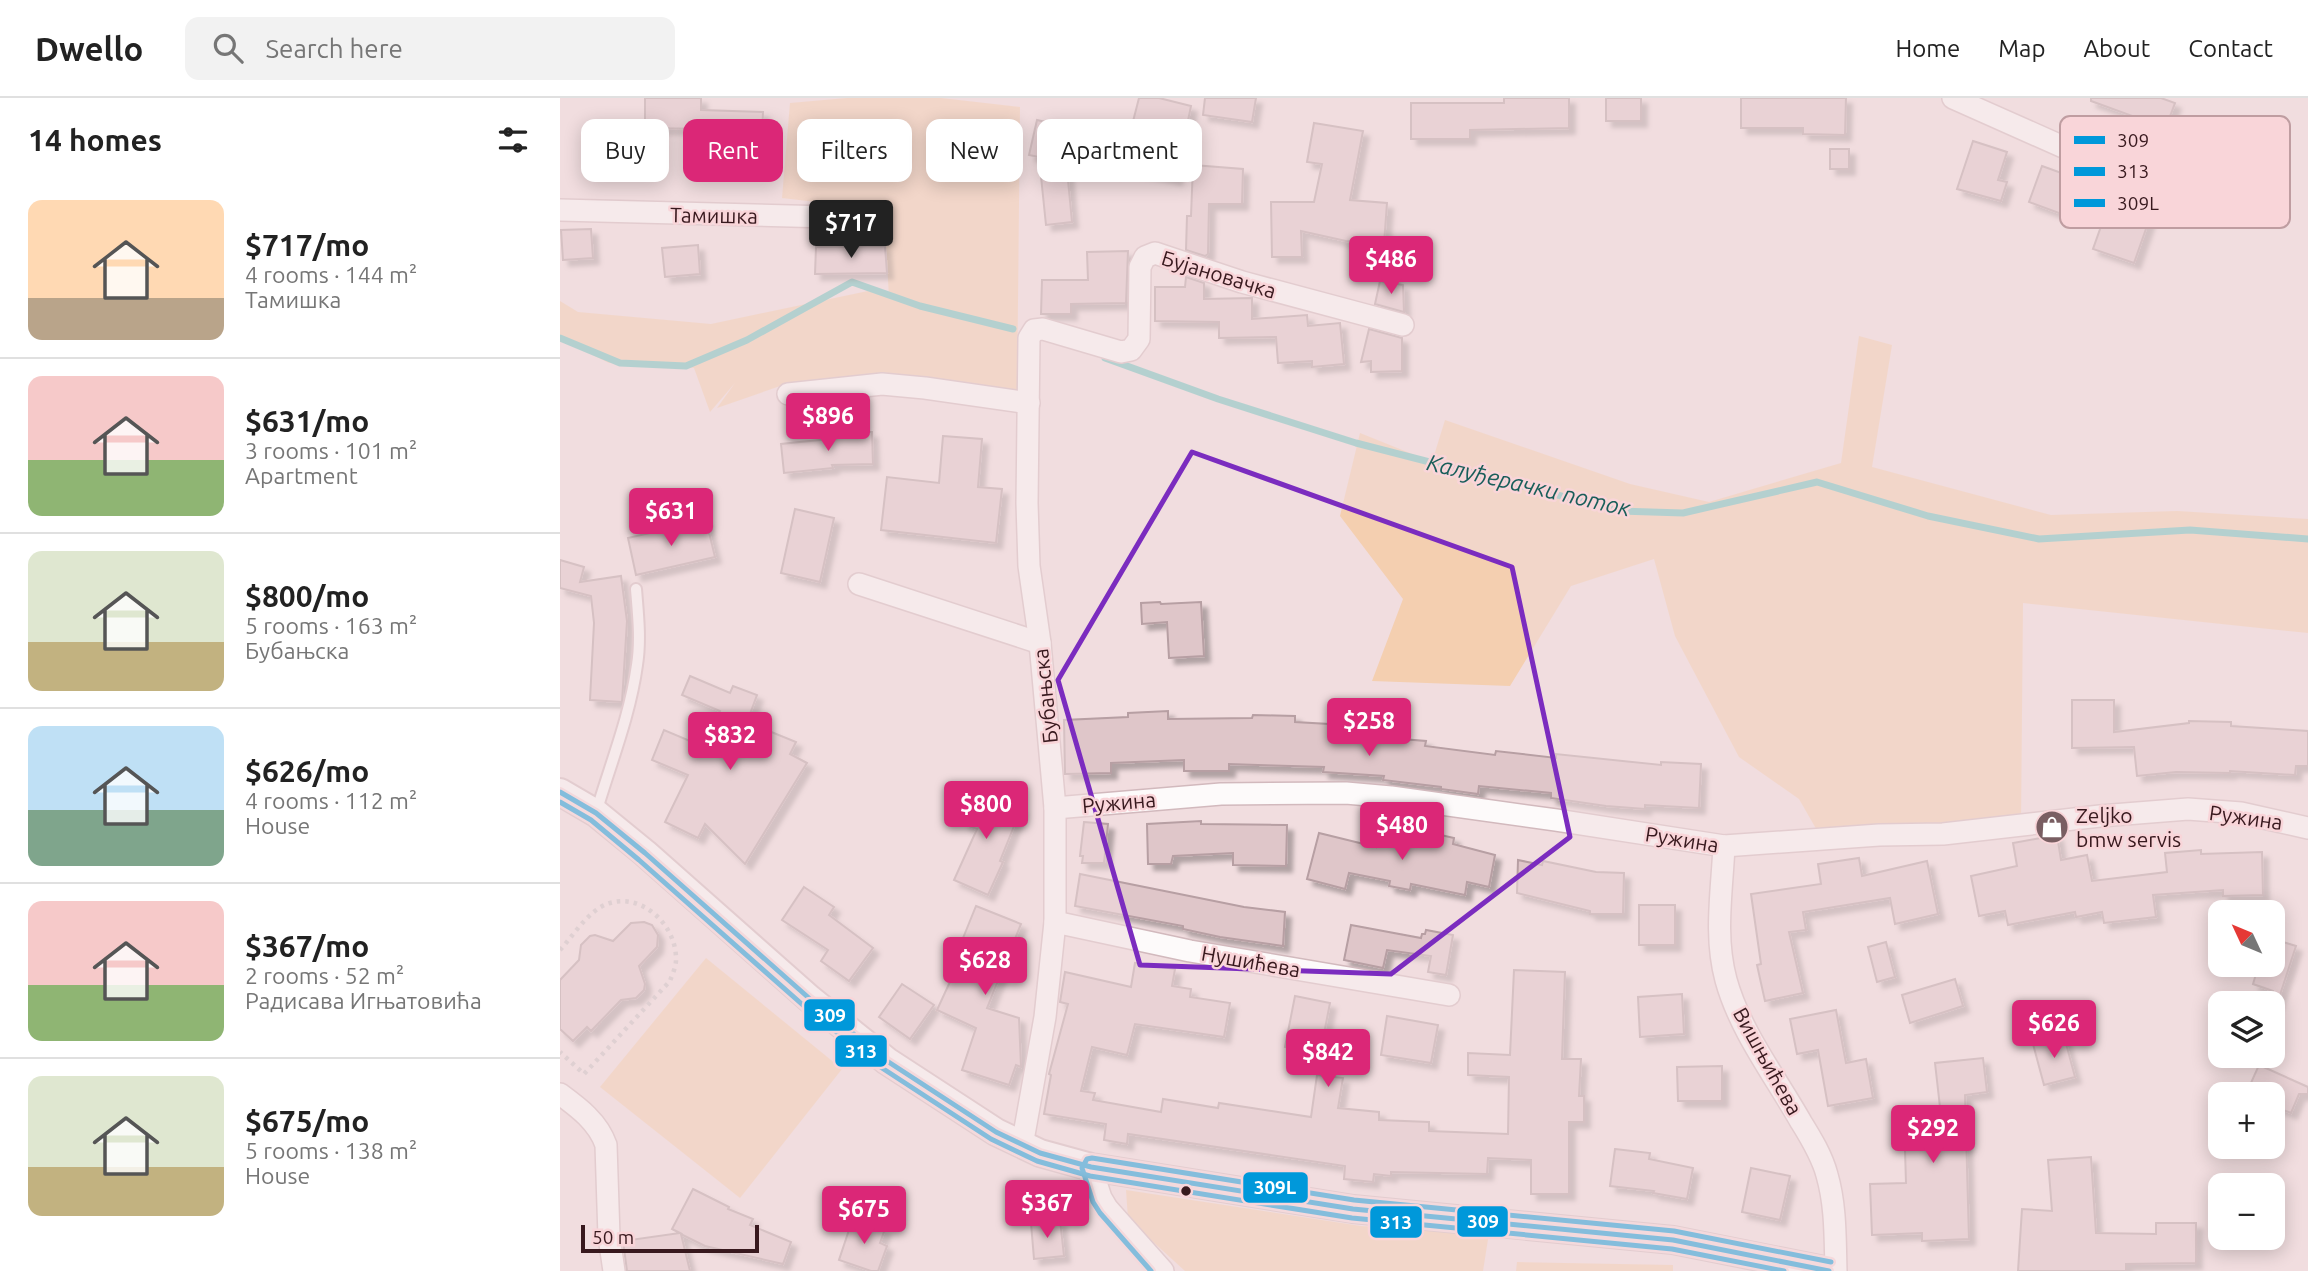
<!DOCTYPE html>
<meta charset="utf-8">
<style>
:root{--surface:#fff;--page:#f2f2f2;--text:#222;--muted:#767676;--line:#e0e0e0;--accent:#db2777}
body{margin:0;font-family:Ubuntu,sans-serif;background:var(--page);color:var(--text);height:100vh;display:flex;flex-direction:column;font-size:26px;white-space:nowrap}
*{box-sizing:border-box;margin:0}
p{font-size:23px;color:var(--muted)}
.icon{flex:none;width:38px;height:38px;fill:none;stroke:currentColor;stroke-width:2;stroke-linecap:round;stroke-linejoin:round}
.map{position:relative;flex:1;overflow:hidden}
.side{display:flex;flex-direction:column;background:var(--surface);width:560px}
.side>*{flex:none}
.guide{position:absolute;left:21px;top:21px;width:665px;height:63px;display:flex;gap:14px}
.needle{width:46px;rotate:314deg}
.fabs{position:absolute;left:1648px;top:802px;display:grid;gap:14px}
.fabs a{display:grid;place-items:center;width:77px;height:77px;border-radius:14px;background:var(--surface);box-shadow:0 4px 18px #0003;font-size:35px}
.scale{position:absolute;left:21px;bottom:18px;width:178px;box-sizing:border-box;padding-left:7px;border:4px solid #38191e;border-top:0;font-size:19px;line-height:24px;white-space:nowrap;color:#38191e;-webkit-text-stroke:5px #f9d5d9;paint-order:stroke}
.price{position:absolute;translate:-50% -60px;padding:0 16px;border-radius:7px;background:var(--accent);color:#fff;font-size:23px;line-height:46px;filter:drop-shadow(0 2px 4px #0008)}
.price::after{content:'';position:absolute;left:50%;top:42px;width:21px;height:16px;margin-left:-10px;background:inherit;clip-path:polygon(0 0,100% 0,50% 100%)}
.price.selected{background:#222;color:#fff}
ul{padding:0;list-style:none}
li{display:flex;align-items:center;gap:21px;height:175px;padding:0 28px}
li+li{border-top:2px solid var(--line)}
li span{display:grid;place-items:center;flex:none;width:196px;height:140px;border-radius:14px;color:#555}
li>.icon{margin-inline-start:auto}
span .icon{width:84px;height:84px;fill:#fffc;stroke-width:1}
li b{font-size:30px}
h2{display:flex;justify-content:space-between;align-items:center;height:84px;padding:0 28px;font-size:30px}
.tag{padding:0 24px;border-radius:14px;background:var(--surface);box-shadow:0 4px 18px #0003;font-size:24px;line-height:63px}
.tag.selected{background:var(--accent);color:#fff}
header{display:flex;align-items:center;gap:42px;box-sizing:border-box;height:98px;padding:0 35px;background:var(--surface);border-bottom:2px solid var(--line)}
header strong{font-size:33px}
nav{display:flex;gap:38px;margin-inline-start:auto;font-size:24px}
.search{width:490px;height:63px;background:var(--page);display:flex;align-items:center;gap:18px;box-sizing:border-box;padding:0 24px;border-radius:14px;color:var(--muted);font-size:26px}
main{display:flex;flex:1;min-height:0}
.map>svg:first-child{display:block}
.green{fill:#f4cfb0}
.lines{fill:none;stroke-linecap:round;stroke-linejoin:round}
.stream{stroke:#6cc2bd;stroke-width:7}
.building{fill:#dfc6c9;stroke:#b79fa3;stroke-width:2;filter:url(#shadow)}
.service-casing{stroke:#d2b9bd;stroke-width:14}
.minor-casing{stroke:#d2b9bd;stroke-width:24}
.tertiary-casing{stroke:#d2b9bd;stroke-width:30}
.path{stroke:#cac0c3;stroke-width:4.5;stroke-dasharray:3.5 5;stroke-linecap:butt}
.service{stroke:#fdfafa;stroke-width:10}
.minor{stroke:#fdfafa;stroke-width:21}
.tertiary{stroke:#fdfafa;stroke-width:26}
.bus-1-casing{stroke:#f9d5d9;stroke-width:10}
.bus-2-casing{stroke:#f9d5d9;stroke-width:10}
.bus-3-casing{stroke:#f9d5d9;stroke-width:10}
.bus-1{stroke:#0098da;stroke-width:5}
.bus-2{stroke:#0098da;stroke-width:5}
.bus-3{stroke:#0098da;stroke-width:5}
.marked{fill:none;stroke:#7b2cbf;stroke-width:5;stroke-linejoin:round}
.bus-dot{fill:#38191e;stroke:#f9d5d9;stroke-width:2.5}
.labels{text-anchor:middle;dominant-baseline:central;stroke-width:5;stroke-linejoin:round;paint-order:stroke}
.street-label{font-size:21px;fill:#38191e;stroke:#f9d5d9}
.poi-label{font-size:21px;fill:#38191e;stroke:#f9d5d9;text-anchor:start}
.water-label{font-size:23px;font-style:italic;fill:#195e5a;stroke:#f9d5d9}
.key{fill:#f9d5d9;stroke:#bf9da1;stroke-width:2}
.key-label{font-size:19px;fill:#38191e}
.line-badge{stroke:#f9d5d9;stroke-width:2.5}
.badge-label{font-size:19px;text-anchor:middle;font-weight:bold;fill:#fff}
</style>
<header>
<strong>Dwello</strong>
<div class="search"><svg class="icon" aria-label="search" viewBox="0 0 24 24"><circle cx="10" cy="10" r="6"/><path d="M15 15l6 6"/></svg>Search here</div>
<nav><a>Home</a><a>Map</a><a>About</a><a>Contact</a></nav>
</header>
<main>
<section class="side">
<h2>14 homes<svg class="icon" aria-label="filters" viewBox="0 0 24 24"><path d="M4 7h16M4 17h16"/><circle cx="9" cy="7" r="2"/><circle cx="15" cy="17" r="2"/></svg></h2>
<ul>
<li><span style="background:linear-gradient(#ffd9b3 70%,#b9a48a 0)"><svg class="icon" aria-label="home" viewBox="0 0 24 24"><path d="M3 11l9-7 9 7M6 9v11h12V9"/></svg></span><div><b>$717/mo</b><p>4 rooms · 144 m²</p><p>Тамишка</p></div></li>
<li><span style="background:linear-gradient(#f6c9c9 60%,#8fb573 0)"><svg class="icon" aria-label="home" viewBox="0 0 24 24"><path d="M3 11l9-7 9 7M6 9v11h12V9"/></svg></span><div><b>$631/mo</b><p>3 rooms · 101 m²</p><p>Apartment</p></div></li>
<li><span style="background:linear-gradient(#dfe7d0 65%,#c2b280 0)"><svg class="icon" aria-label="home" viewBox="0 0 24 24"><path d="M3 11l9-7 9 7M6 9v11h12V9"/></svg></span><div><b>$800/mo</b><p>5 rooms · 163 m²</p><p>Бубањска</p></div></li>
<li><span style="background:linear-gradient(#bfe0f5 60%,#7fa58c 0)"><svg class="icon" aria-label="home" viewBox="0 0 24 24"><path d="M3 11l9-7 9 7M6 9v11h12V9"/></svg></span><div><b>$626/mo</b><p>4 rooms · 112 m²</p><p>House</p></div></li>
<li><span style="background:linear-gradient(#f6c9c9 60%,#8fb573 0)"><svg class="icon" aria-label="home" viewBox="0 0 24 24"><path d="M3 11l9-7 9 7M6 9v11h12V9"/></svg></span><div><b>$367/mo</b><p>2 rooms · 52 m²</p><p>Радисава Игњатовића</p></div></li>
<li><span style="background:linear-gradient(#dfe7d0 65%,#c2b280 0)"><svg class="icon" aria-label="home" viewBox="0 0 24 24"><path d="M3 11l9-7 9 7M6 9v11h12V9"/></svg></span><div><b>$675/mo</b><p>5 rooms · 138 m²</p><p>House</p></div></li>
</ul>
</section>
<div class="map">
<svg width="1748" height="1173" viewBox="0 0 1748 1173">
<defs>
<filter id="shadow"><feDropShadow dx="6" dy="6" stdDeviation="2" flood-color="#0004"/></filter>
</defs>
<rect width="100%" height="100%" fill="#f1dddf"/>
<g class="green">
<polygon points="287,0 381,0 460,9 457,300 322,279 226,286 157,310 175,285 150,314 134,270 94,264 49,265 0,241 0,203 18,214 151,226 308,193 329,199 324,112 222,100 230,5"/>
<polygon points="1299,238 1332,247 1312,369 1491,417 1617,413 1748,421 1748,535 1463,505 1461,726 1262,741 1239,701 1179,659 1115,538 1094,461 1011,488 950,588 812,583 843,501 780,418 800,335 872,364 885,322 1070,386 1149,404 1281,365"/>
<polygon points="146,860 282,971 180,1100 40,989"/>
<polygon points="566,1092 801,1128 929,1135 923,1173 625,1173 568,1121"/>
<polygon points="957,1164 1113,1167 1113,1173 956,1173"/>
</g>
<g class="lines">
<g class="stream">
<polyline points="0,240 60,265 126,268 187,242 292,184 360,208 453,231"/>
<polyline points="545,260 658,301 796,345 1059,413 1123,415 1257,384 1368,418 1479,441 1630,432 1748,441"/>
</g>
</g>
<g class="building">
<polygon points="85,0 141,0 141,12 203,14 201,64 145,62 146,31 85,30"/>
<polygon points="579,0 599,0 631,8 616,81 557,69 555,73 506,61 512,124 486,127 479,59 469,57 477,22 568,43"/>
<polygon points="645,0 696,0 692,24 643,17"/>
<polygon points="944,0 1009,0 1009,30 910,32 910,41 851,41 851,5 944,5"/>
<rect x="1046" y="0" width="35" height="23"/>
<polygon points="1181,0 1286,0 1285,37 1243,36 1243,30 1181,30"/>
<polygon points="1531,0 1601,0 1615,5 1603,37 1576,26 1578,20 1531,3"/>
<polygon points="754,25 803,33 790,102 827,105 824,146 786,143 741,133 742,159 712,159 711,104 754,104 762,66 747,64"/>
<polygon points="1413,43 1447,54 1438,82 1447,84 1441,103 1397,91"/>
<rect x="1270" y="51" width="19" height="20"/>
<polygon points="633,67 683,71 682,106 649,106 648,156 645,158 626,152 627,118 631,118"/>
<polygon points="1482,68 1521,82 1507,118 1469,104"/>
<polygon points="1560,75 1601,88 1574,165 1533,151"/>
<polygon points="31,131 33,160 3,162 1,132"/>
<polygon points="138,147 140,176 105,179 102,150"/>
<polygon points="325,148 327,175 255,176 256,149"/>
<polygon points="568,153 566,205 511,206 511,216 481,216 482,182 528,182 527,154"/>
<polygon points="626,179 644,185 644,201 692,200 692,221 747,217 748,228 780,225 784,266 752,269 752,263 718,265 716,239 659,240 659,224 595,223 595,189 625,189"/>
<polygon points="820,183 843,187 844,214 815,206"/>
<polygon points="809,231 842,240 842,273 811,274 811,263 801,264"/>
<polygon points="279,334 312,334 313,366 272,367 273,370 224,375 221,346 279,340"/>
<polygon points="383,338 422,341 418,389 442,391 436,445 321,432 327,379 379,385"/>
<polygon points="235,411 274,420 260,484 221,475"/>
<polygon points="146,422 155,459 76,477 68,440"/>
<polygon points="0,462 24,469 20,484 61,478 67,523 62,604 30,602 34,525 31,498 0,490"/>
<polygon points="600,504 601,506 641,504 644,558 609,560 607,524 582,526 581,505"/>
<polygon points="130,578 170,595 173,588 197,597 187,624 236,644 230,656 247,665 185,766 145,726 138,740 105,724 128,677 92,662 104,632 144,649 160,613 122,597"/>
<polygon points="1512,602 1554,602 1554,634 1629,625 1629,623 1671,624 1671,628 1748,633 1748,668 1736,668 1735,677 1670,673 1670,675 1616,674 1577,678 1574,649 1512,650"/>
<polygon points="608,613 608,621 692,620 693,617 735,618 735,624 804,628 803,638 866,643 865,648 935,657 936,653 996,660 996,656 1101,667 1101,664 1141,666 1139,710 1085,707 1085,711 1046,708 991,700 991,695 919,688 918,696 881,691 881,689 823,682 824,678 763,674 764,669 669,666 669,673 624,673 624,662 551,665 551,675 505,676 504,622 568,619 568,615"/>
<polygon points="416,693 461,711 440,763 443,764 428,797 394,782 417,731 403,726"/>
<polygon points="641,723 641,726 727,727 726,768 673,767 673,755 613,758 611,766 588,766 587,726"/>
<polygon points="524,724 548,726 544,765 522,765 523,758 520,758"/>
<polygon points="820,729 872,738 872,735 894,740 893,746 935,757 929,789 907,784 905,797 851,786 850,792 829,788 830,783 789,775 785,791 747,781 759,735 816,749"/>
<polygon points="1497,737 1501,762 1527,757 1532,783 1607,774 1605,755 1641,752 1641,756 1702,754 1703,797 1663,798 1663,792 1593,797 1596,819 1544,825 1542,814 1516,819 1515,814 1448,827 1445,813 1419,818 1411,778 1457,768 1453,745"/>
<polygon points="1299,760 1302,778 1367,763 1378,816 1335,826 1330,800 1243,814 1246,832 1229,834 1243,895 1205,903 1197,867 1201,866 1191,796 1261,786 1258,766"/>
<polygon points="958,762 982,767 983,763 1036,774 1064,775 1063,816 1030,816 1030,813 957,795"/>
<polygon points="520,776 684,809 725,814 723,848 660,839 623,831 623,828 515,808"/>
<polygon points="244,789 274,809 269,817 313,850 289,883 261,863 268,852 222,822"/>
<rect x="1079" y="807" width="36" height="40"/>
<polygon points="416,808 461,826 427,910 459,920 461,969 456,967 449,987 402,972 416,930 377,912 400,862 395,860"/>
<polygon points="84,824 92,827 98,837 97,849 79,868 85,886 84,892 76,900 61,902 31,933 27,929 13,943 0,931 0,882 19,862 21,847 30,838 35,837 53,843 71,825"/>
<polygon points="791,827 861,840 862,836 865,836 866,832 893,837 886,877 868,874 871,858 827,852 823,870 784,862"/>
<polygon points="1713,841 1736,848 1717,906 1713,906 1713,893 1693,886 1699,866 1713,866"/>
<polygon points="1326,844 1335,879 1317,884 1308,849"/>
<polygon points="575,865 615,871 612,888 631,891 630,899 670,905 664,939 575,926 567,957 532,949 521,993 535,995 533,1002 601,1014 603,1001 658,1010 659,1005 751,1019 757,977 783,980 778,1010 819,1014 819,1022 869,1024 869,1033 948,1036 949,979 908,977 908,955 950,957 954,872 1005,874 1002,961 1021,961 1019,998 1024,998 1024,1024 1009,1024 1009,1096 971,1096 971,1062 928,1060 927,1076 831,1074 831,1078 814,1076 813,1084 784,1081 785,1068 568,1036 567,1046 544,1042 546,1026 484,1016 491,977 489,976 508,906 500,904 505,874 571,889"/>
<polygon points="1395,881 1403,908 1350,925 1342,897"/>
<polygon points="342,886 374,907 350,941 319,919"/>
<polygon points="1122,896 1124,936 1080,939 1078,899"/>
<polygon points="735,898 770,905 760,956 725,949"/>
<polygon points="1276,912 1286,965 1306,961 1313,1000 1268,1008 1258,952 1237,956 1230,921"/>
<polygon points="827,918 878,927 871,965 821,957"/>
<polygon points="1504,938 1515,979 1484,987 1473,946"/>
<polygon points="1423,960 1427,994 1405,997 1409,1141 1362,1143 1362,1135 1312,1137 1310,1086 1346,1085 1344,1019 1381,1018 1375,965"/>
<polygon points="1699,967 1748,989 1748,996 1739,996 1731,1015 1713,1008 1713,996 1686,996"/>
<polygon points="1162,968 1162,1003 1118,1003 1117,969"/>
<polygon points="1055,1051 1090,1055 1089,1061 1133,1070 1127,1101 1093,1095 1094,1093 1050,1088"/>
<polygon points="1531,1059 1536,1135 1596,1136 1596,1125 1636,1125 1636,1165 1566,1166 1566,1173 1458,1173 1462,1111 1492,1113 1488,1062"/>
<polygon points="1191,1070 1230,1078 1220,1122 1182,1114"/>
<polygon points="133,1091 169,1109 168,1111 193,1121 190,1127 231,1144 223,1166 145,1148 121,1136 130,1173 67,1173 63,1143 120,1135 112,1131"/>
<polygon points="293,1120 325,1131 320,1145 327,1148 318,1173 311,1173 279,1162"/>
<polygon points="500,1122 504,1158 474,1161 471,1125"/>
</g>
<g class="lines">
<defs>
<path id="service" d="M 36,715 C 50,667 70,618 77,567 C 81,542 78,516 76,491"/>
<g id="minor">
<polyline points="1393,0 1537,64"/>
<polyline points="0,112 308,120"/>
<polyline points="228,296 322,286 365,290 469,305"/>
<polyline points="299,486 480,545"/>
<polyline points="495,710 661,696 786,695 831,699 996,722 1164,748 1319,737 1383,736 1540,718 1628,711 1681,715 1748,730"/>
<path d="M 1164,748 C 1162,793 1154,838 1166,882 C 1180,933 1215,978 1241,1024 C 1251,1040 1262,1058 1267,1077 C 1276,1108 1275,1141 1276,1173"/>
<polyline points="495,824 630,853 889,897"/>
<path d="M 0,996 C 19,1010 38,1024 46,1047 L 49,1139 L 54,1173"/>
<polyline points="462,1048 485,919 495,824 495,710 480,545 469,468 467,405 469,240 474,232 483,231 561,254 571,252 579,241 580,169 585,159 595,155 682,184 843,227"/>
<polyline points="531,1069 541,1100 547,1110 603,1173"/>
</g>
<polyline id="tertiary" points="0,694 36,715 85,755 250,901 327,963 436,1034 480,1055 531,1069 793,1111 1113,1142 1269,1173"/>
</defs>
<use href="#service" class="service-casing"/>
<use href="#minor" class="minor-casing"/>
<use href="#tertiary" class="tertiary-casing"/>
<path class="path" d="M 0,852 C 13,838 28,813 47,806 C 82,793 117,828 116,862 C 116,869 112,877 110,883 L 24,976 L 0,954"/>
<use href="#service" class="service"/>
<use href="#minor" class="minor"/>
<use href="#tertiary" class="tertiary"/>
<defs>
<polyline id="bus-1" points="0,694 36,715 85,755 250,901 327,963 436,1034 480,1055 531,1069 793,1111 1113,1142 1269,1173"/>
<polyline id="bus-2" points="0,704 31,722 79,762 244,908 322,970 431,1041 477,1063 530,1078 792,1120 1112,1151 1224,1173"/>
<polyline id="bus-3" points="591,1173 540,1115 533,1104 522,1070 527,1061 532,1060 794,1102 1114,1133 1271,1164"/>
</defs>
<use href="#bus-1" class="bus-1-casing"/>
<use href="#bus-2" class="bus-2-casing"/>
<use href="#bus-3" class="bus-3-casing"/>
<use href="#bus-1" class="bus-1"/>
<use href="#bus-2" class="bus-2"/>
<use href="#bus-3" class="bus-3"/>
</g>
<path d="M0 0H1748V1173H0ZM 632,354 L 952,469 L 1010,739 L 831,876 L 580,867 L 498,582 Z" fill="#f1dddf" fill-opacity=".55" fill-rule="evenodd"/>
<path class="marked" d="M 632,354 L 952,469 L 1010,739 L 831,876 L 580,867 L 498,582 Z"/>
<defs>
<symbol id="shop-disc" viewBox="-11 -11 22 22"><circle r="9.5" fill="#795e62" stroke="#f9d5d9"/><path d="M-5-2.5h2.3a2.7 3.5 0 0 1 5.4 0H5L5.5 6h-11ZM-1.5-2.5h3a1.5 2.3 0 0 0-3 0Z" fill="#fff"/></symbol>
</defs>
<g fill-rule="evenodd">
<use href="#shop-disc" x="1473" y="710" width="38" height="38"/>
</g>
<circle class="bus-dot" cx="626" cy="1093" r="6"/>
<g class="labels">
<g class="street-label">
<text transform="translate(154 117) rotate(1)">Тамишка</text>
<text transform="translate(659 176) rotate(17)">Бујановачка</text>
<text transform="translate(485 598) rotate(-96)">Бубањска</text>
<text transform="translate(559 704) rotate(-5)">Ружина</text>
<text transform="translate(1686 719) rotate(8)">Ружина</text>
<text transform="translate(1122 741) rotate(9)">Ружина</text>
<text transform="translate(691 863) rotate(10)">Нушићева</text>
<text transform="translate(1208 963) rotate(61)">Вишњићева</text>
</g>
<g class="poi-label">
<text x="1516" y="717">Zeljko<tspan x="1516" dy="24">bmw servis</tspan></text>
</g>
<g class="water-label">
<text transform="translate(969 387) rotate(13)">Калуђерачки поток</text>
</g>
</g>
<rect x="1500" y="18" width="230" height="112" rx="10" class="key"/>
<rect x="1514" y="38" width="31" height="8" fill="#0098da"/>
<rect x="1514" y="69" width="31" height="9" fill="#0098da"/>
<rect x="1514" y="101" width="31" height="8" fill="#0098da"/>
<g class="key-label">
<text x="1557" y="49">309</text>
<text x="1557" y="80">313</text>
<text x="1557" y="112">309L</text>
</g>
<g class="line-badge">
<rect x="243" y="900" width="53" height="34" rx="7" fill="#0098da"/>
<rect x="274" y="936" width="54" height="34" rx="7" fill="#0098da"/>
<rect x="682" y="1073" width="67" height="33" rx="7" fill="#0098da"/>
<rect x="896" y="1107" width="53" height="33" rx="7" fill="#0098da"/>
<rect x="809" y="1107" width="54" height="34" rx="7" fill="#0098da"/>
</g>
<g class="badge-label">
<text x="270" y="924">309</text>
<text x="301" y="960">313</text>
<text x="715" y="1096">309L</text>
<text x="923" y="1130">309</text>
<text x="836" y="1131">313</text>
</g>
</svg>
<div class="fabs">
<a><svg class="needle" viewBox="-14 -14 28 28"><path d="M0-13l5 13h-10z" fill="#e53935"/><path d="M0 13l5-13h-10z" fill="#767676"/></svg></a>
<a><svg class="icon" aria-label="layers" viewBox="0 0 24 24"><path d="M12 4l9 5-9 5-9-5zM3 14l9 5 9-5"/></svg></a>
<a>+</a>
<a>−</a>
</div>
<div class="scale">50 m</div>
<b class="price selected" style="left:291px;top:162px">$717</b>
<b class="price" style="left:831px;top:198px">$486</b>
<b class="price" style="left:268px;top:355px">$896</b>
<b class="price" style="left:111px;top:450px">$631</b>
<b class="price" style="left:809px;top:660px">$258</b>
<b class="price" style="left:170px;top:674px">$832</b>
<b class="price" style="left:426px;top:743px">$800</b>
<b class="price" style="left:842px;top:764px">$480</b>
<b class="price" style="left:425px;top:899px">$628</b>
<b class="price" style="left:1494px;top:962px">$626</b>
<b class="price" style="left:768px;top:991px">$842</b>
<b class="price" style="left:1373px;top:1067px">$292</b>
<b class="price" style="left:487px;top:1142px">$367</b>
<b class="price" style="left:304px;top:1148px">$675</b>
<div class="guide">
<a class="tag">Buy</a>
<a class="tag selected">Rent</a>
<a class="tag">Filters</a>
<a class="tag">New</a>
<a class="tag">Apartment</a>
</div>
</div>
</main>
